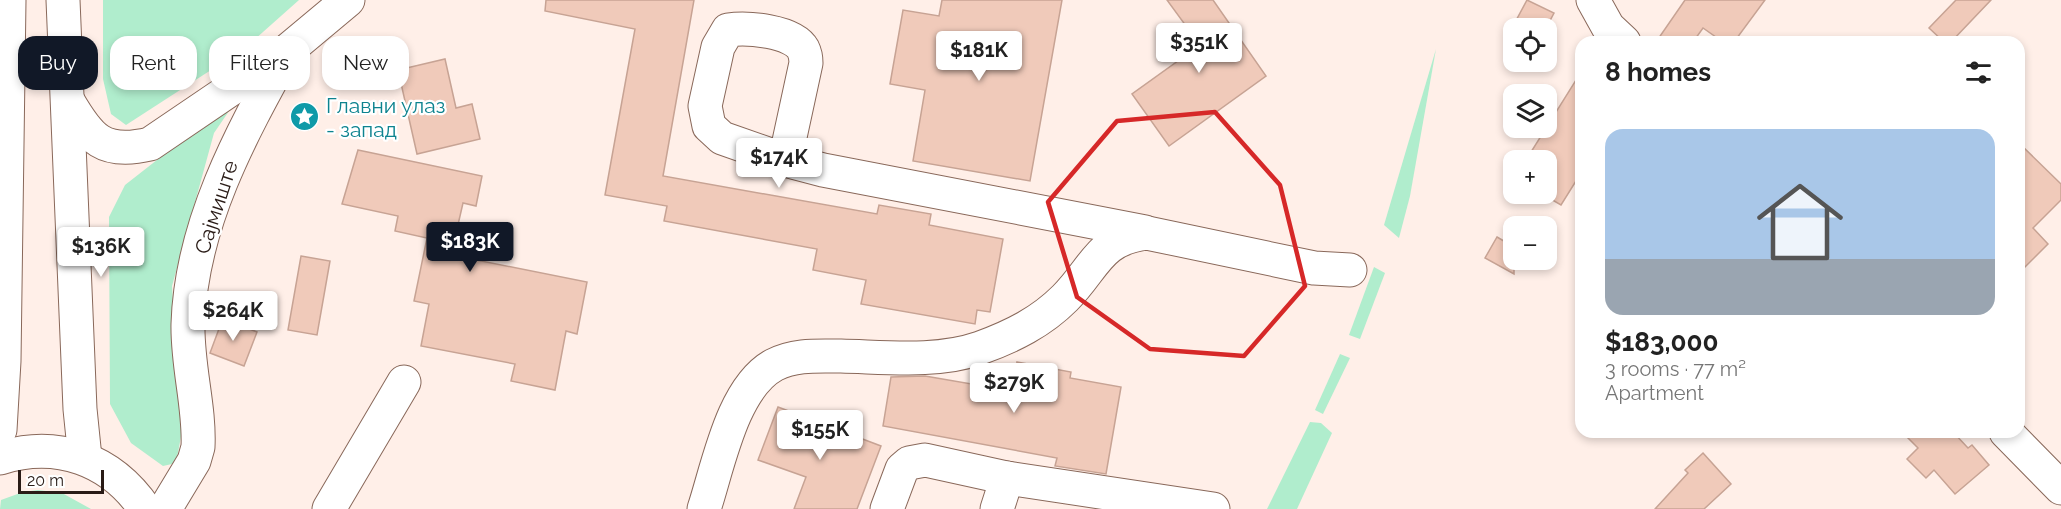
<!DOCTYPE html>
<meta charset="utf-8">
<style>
:root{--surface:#fff;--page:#f6f6f6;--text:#222;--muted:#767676;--line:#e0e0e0;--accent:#111827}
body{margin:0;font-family:Raleway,sans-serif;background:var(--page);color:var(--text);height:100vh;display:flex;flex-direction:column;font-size:22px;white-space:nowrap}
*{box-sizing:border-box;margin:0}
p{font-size:20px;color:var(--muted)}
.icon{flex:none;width:33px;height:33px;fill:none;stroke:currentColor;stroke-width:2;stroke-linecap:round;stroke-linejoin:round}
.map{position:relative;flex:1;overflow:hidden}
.drawer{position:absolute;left:1575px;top:36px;width:450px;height:402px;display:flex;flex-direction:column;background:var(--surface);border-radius:18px;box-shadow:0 3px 9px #0003}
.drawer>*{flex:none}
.guide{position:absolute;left:18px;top:36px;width:570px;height:54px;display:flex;gap:12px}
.tools{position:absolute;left:1503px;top:18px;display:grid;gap:12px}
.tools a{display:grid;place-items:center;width:54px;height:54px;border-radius:12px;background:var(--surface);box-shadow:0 3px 9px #0003;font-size:30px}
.scale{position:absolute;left:18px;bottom:15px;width:86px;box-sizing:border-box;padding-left:6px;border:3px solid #291b16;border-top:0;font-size:16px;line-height:21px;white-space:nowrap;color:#291b16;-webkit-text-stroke:4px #fff;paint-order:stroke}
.price{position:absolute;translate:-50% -51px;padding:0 14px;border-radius:6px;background:#fff;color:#222;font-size:20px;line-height:39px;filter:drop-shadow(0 2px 3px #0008)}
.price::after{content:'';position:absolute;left:50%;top:36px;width:18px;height:14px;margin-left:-9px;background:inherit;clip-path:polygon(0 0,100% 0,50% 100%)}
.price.current{background:var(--accent);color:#fff}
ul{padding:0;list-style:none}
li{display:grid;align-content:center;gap:12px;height:318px;padding:0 30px}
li+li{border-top:2px solid var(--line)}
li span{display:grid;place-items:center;height:186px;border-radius:18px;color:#555}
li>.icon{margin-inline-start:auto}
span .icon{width:108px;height:108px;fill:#fffc;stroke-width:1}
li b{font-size:26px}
h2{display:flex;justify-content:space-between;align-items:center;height:72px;padding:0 30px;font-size:26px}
.tag{padding:0 21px;border-radius:18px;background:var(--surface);box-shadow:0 3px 9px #0003;font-size:21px;line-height:54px}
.tag.current{background:var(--accent);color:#fff}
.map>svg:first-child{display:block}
.green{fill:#b0edcd}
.building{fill:#f0caba;stroke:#c7a394;stroke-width:1.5}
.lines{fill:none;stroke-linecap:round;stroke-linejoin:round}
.minor-casing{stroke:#89685a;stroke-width:35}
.major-casing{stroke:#89685a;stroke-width:35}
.minor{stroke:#fff;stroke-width:33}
.major{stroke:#fff;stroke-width:33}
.marked{fill:none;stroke:#d62828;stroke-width:4.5;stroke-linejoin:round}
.labels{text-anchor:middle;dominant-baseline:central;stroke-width:4.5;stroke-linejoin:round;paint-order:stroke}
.culture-label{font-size:21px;fill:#0d838f;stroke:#fff;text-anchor:start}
.street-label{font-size:21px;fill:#291b16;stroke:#fff}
</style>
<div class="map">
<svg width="2061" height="509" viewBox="0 0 2061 509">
<rect width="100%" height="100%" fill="#ffefe8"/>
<g class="green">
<polygon points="103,0 299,0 245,48 126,125 111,114 103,79"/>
<polygon points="1436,49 1410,196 1399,238 1384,225"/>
<polygon points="240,95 214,133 172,286 182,431 177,458 172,464 163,466 131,443 110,404 109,217 125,185"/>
<polygon points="1374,267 1385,273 1360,339 1349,335"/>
<polygon points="1340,354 1350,358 1323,414 1315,410"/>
<polygon points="1310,422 1321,423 1332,433 1297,509 1267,509"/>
<polygon points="38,490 62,493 91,509 0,509 1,500 23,492"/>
</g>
<g class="building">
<polygon points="546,0 694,0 663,176 877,214 879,205 931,214 929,225 1003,239 990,312 977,310 975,324 861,304 866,280 813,270 817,249 664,221 667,206 605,195 635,29 545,11"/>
<polygon points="942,0 1062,0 1030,181 913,161 925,90 890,84 903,10 939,16"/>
<polygon points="1167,0 1213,0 1266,76 1169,146 1132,94 1200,45"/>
<polygon points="1527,0 1554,13 1546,28 1512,28"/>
<polygon points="1685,0 1765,0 1734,42 1723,42 1703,28 1693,42 1656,42"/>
<polygon points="1956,0 1991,0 1951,42 1944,42 1929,28"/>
<polygon points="445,59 456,108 472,104 480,139 417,154 398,70"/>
<polygon points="1581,72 1581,173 1561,205 1542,194 1546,194 1546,160 1526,160"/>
<polygon points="2019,143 2061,184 2061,200 2033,228 2048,244 2019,273"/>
<polygon points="358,150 482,176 476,206 463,203 451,255 587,282 577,334 566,331 555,390 511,381 515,364 421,346 429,304 414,301 427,238 395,231 398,216 342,204"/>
<polygon points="1497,237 1514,247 1514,274 1485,258"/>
<polygon points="301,256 330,261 317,335 288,330"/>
<polygon points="223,318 257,332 244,366 210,353"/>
<polygon points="1017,362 1071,372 1070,378 1121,387 1106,474 1055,466 1057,458 883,426 891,377 925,376 1012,391"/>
<polygon points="778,407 881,446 857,509 794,509 806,477 758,460"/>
<polygon points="1902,432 1953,432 1968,448 1972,445 1989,465 1955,494 1934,470 1926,478 1907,459 1918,448"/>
<polygon points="1703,453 1731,484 1704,509 1655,509 1688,473 1685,470"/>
</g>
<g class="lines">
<defs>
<g id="minor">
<polyline points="1593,0 1608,27 1624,42"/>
<path d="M 68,101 C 90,139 103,155 150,144 L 287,51 L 348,0"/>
<path d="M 785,160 L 722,138 L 709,126 L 705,106 L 718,47 L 728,30 C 747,27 793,31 803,49 C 805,53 806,59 806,63 L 785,160 L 823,170 L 1145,232"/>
<polyline points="2006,432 2061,488"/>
<path d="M 165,509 L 194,461 L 198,447 C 200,407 187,366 188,324 C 191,225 240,136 287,51"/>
<polyline points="329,509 404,382"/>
<path d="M 704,509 C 718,467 732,388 774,365 C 795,354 818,356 841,356 C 886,357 937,363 980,348 C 1013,336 1041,322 1065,298 C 1096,267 1098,239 1147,233 L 1314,268 L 1350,270"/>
<polyline points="887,509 902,469 909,463 925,460 1007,478 1213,509"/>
<polyline points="997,509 1007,478"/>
</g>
<g id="major">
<polyline points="63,0 80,409 85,458"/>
<polyline points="0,430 4,361 9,0"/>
<path d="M 0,458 C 57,440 111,459 145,509"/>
</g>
</defs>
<use href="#minor" class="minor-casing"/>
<use href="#major" class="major-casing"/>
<use href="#minor" class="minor"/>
<use href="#major" class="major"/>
</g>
<path class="marked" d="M 1215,112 L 1280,185 L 1305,286 L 1244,356 L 1150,349 L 1077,297 L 1048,202 L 1117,121 Z"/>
<defs>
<symbol id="sight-disc" viewBox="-11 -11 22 22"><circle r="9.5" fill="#0f9aa8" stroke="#fff"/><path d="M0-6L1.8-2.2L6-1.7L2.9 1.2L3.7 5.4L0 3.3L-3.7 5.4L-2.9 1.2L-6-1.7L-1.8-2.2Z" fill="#fff"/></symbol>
</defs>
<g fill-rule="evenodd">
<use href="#sight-disc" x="288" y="100" width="33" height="33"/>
</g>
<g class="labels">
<g class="culture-label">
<text x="326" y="105">Главни улаз<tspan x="326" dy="24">- запад</tspan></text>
</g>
<g class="street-label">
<text transform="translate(216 207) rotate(-72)">Сајмиште</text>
</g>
</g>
</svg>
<div class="tools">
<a><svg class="icon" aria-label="locate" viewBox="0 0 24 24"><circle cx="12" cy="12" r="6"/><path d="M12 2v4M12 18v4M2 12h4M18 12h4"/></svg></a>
<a><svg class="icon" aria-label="layers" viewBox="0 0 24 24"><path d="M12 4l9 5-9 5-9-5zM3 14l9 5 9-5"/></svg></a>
<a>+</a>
<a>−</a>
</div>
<div class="scale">20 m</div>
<b class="price" style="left:1199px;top:74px">$351K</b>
<b class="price" style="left:979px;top:82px">$181K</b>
<b class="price" style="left:779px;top:189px">$174K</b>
<b class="price current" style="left:470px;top:273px">$183K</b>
<b class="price" style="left:101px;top:278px">$136K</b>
<b class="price" style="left:233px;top:342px">$264K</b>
<b class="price" style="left:1014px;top:414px">$279K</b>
<b class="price" style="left:820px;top:461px">$155K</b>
<div class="guide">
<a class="tag current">Buy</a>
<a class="tag">Rent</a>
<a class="tag">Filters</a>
<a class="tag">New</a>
</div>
<section class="drawer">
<h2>8 homes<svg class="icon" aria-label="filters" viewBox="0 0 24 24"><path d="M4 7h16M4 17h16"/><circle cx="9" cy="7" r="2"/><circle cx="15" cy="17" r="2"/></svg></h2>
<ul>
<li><span style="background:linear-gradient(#a9c7e8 70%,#9aa5b1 0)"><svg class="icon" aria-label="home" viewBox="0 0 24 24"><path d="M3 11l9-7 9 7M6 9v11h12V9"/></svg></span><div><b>$183,000</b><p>3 rooms · 77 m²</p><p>Apartment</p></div></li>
</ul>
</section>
</div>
